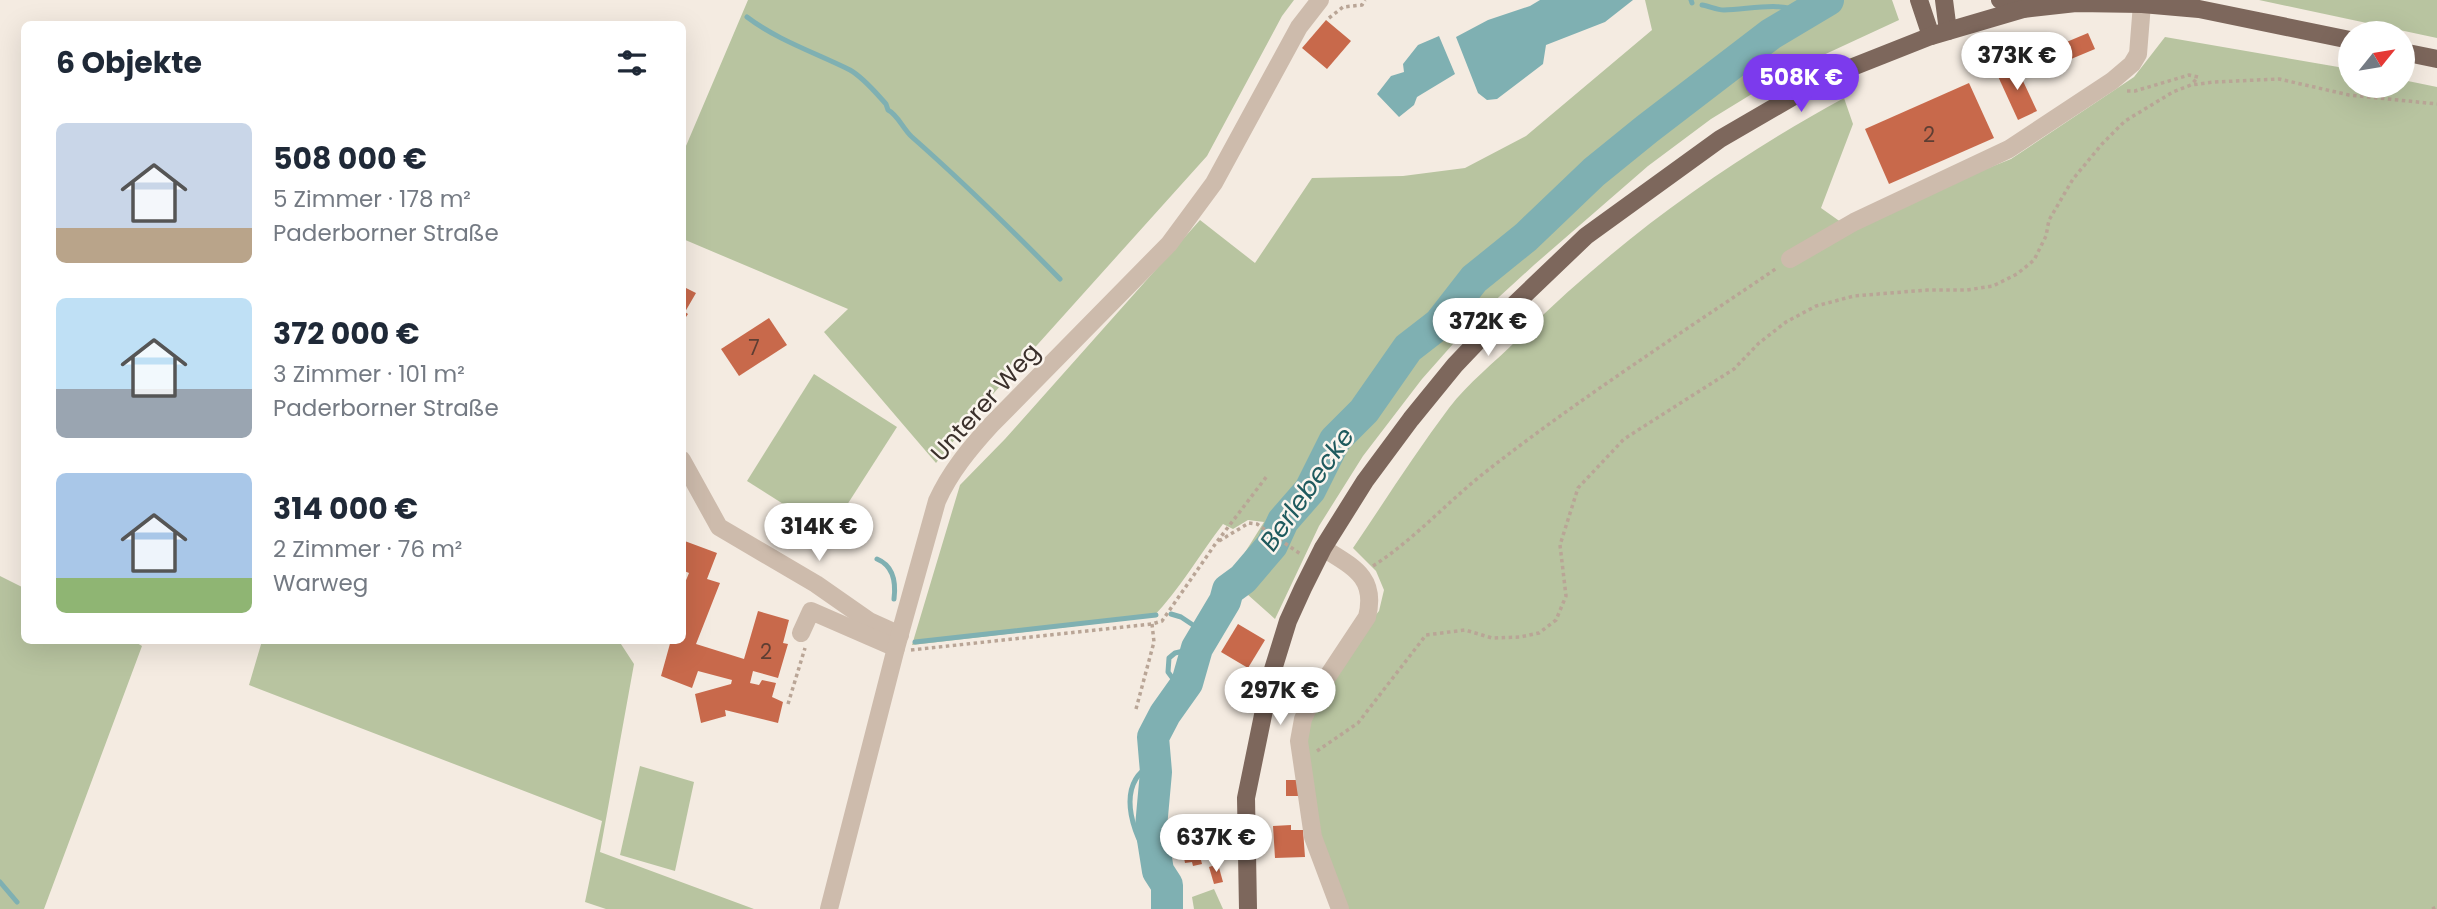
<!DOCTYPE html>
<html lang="de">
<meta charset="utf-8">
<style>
:root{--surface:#fff;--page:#f6f6f7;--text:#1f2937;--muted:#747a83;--accent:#7c3aed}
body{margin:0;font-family:Poppins,sans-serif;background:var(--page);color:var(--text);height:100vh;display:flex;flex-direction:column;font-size:26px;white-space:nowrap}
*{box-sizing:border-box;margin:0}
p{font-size:23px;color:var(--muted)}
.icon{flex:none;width:38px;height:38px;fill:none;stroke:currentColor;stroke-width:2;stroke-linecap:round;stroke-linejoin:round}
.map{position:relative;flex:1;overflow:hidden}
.side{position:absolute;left:21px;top:21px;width:665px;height:623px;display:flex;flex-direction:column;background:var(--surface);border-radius:10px;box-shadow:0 7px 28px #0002}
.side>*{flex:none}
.needle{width:46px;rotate:60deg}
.controls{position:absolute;left:2338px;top:21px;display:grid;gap:14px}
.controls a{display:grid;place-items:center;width:77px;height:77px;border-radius:50%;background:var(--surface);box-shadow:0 7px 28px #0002;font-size:35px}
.price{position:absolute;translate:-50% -60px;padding:0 16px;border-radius:24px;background:#fff;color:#222;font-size:23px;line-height:46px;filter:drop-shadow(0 2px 4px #0008)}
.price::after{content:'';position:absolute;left:50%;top:42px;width:21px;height:16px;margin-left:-10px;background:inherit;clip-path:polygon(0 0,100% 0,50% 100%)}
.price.selected{background:var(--accent);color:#fff}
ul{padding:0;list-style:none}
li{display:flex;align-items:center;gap:21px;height:175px;padding:0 35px}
li span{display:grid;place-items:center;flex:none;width:196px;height:140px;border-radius:10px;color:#555}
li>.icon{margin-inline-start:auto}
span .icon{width:84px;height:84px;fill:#fffc;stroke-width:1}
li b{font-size:30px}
h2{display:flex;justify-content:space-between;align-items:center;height:84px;padding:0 35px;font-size:30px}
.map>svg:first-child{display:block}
.green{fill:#b8c4a0}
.water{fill:#7fb0b2}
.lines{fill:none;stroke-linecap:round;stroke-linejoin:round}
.stream{stroke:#7fb0b2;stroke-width:5}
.river{stroke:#7fb0b2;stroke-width:32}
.building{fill:#c8694b}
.path{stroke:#b9a596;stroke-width:3.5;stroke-dasharray:3.5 3.5;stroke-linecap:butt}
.minor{stroke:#cdbbac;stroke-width:18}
.major{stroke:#7d675c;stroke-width:18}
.labels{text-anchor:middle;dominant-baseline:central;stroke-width:5;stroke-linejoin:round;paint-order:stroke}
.number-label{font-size:21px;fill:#5e3e33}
.street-label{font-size:24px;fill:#3b302b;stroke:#fbf5ee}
.water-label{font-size:26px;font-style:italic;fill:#1f5a5e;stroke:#fbf5ee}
</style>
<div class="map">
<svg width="2437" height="909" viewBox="0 0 2437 909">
<rect width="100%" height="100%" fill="#f4ebe1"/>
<g class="green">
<polygon points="748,0 1294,0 1282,16 1207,156 975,414 936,463 824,332 848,309 683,239 683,153"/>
<path d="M 1645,0 L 1892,0 L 1899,20 L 1791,70 L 1711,119 L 1648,166 L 1534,265 L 1476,318 L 1422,379 L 1363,456 L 1319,526 L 1275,619 L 1229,578 L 1264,522 L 1248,520 L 1233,529 L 1223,524 C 1199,555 1180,589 1153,617 L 912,645 L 960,485 L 1005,439 L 1200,220 L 1255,263 L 1312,178 L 1403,176 L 1465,168 L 1526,136 L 1652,30 Z"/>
<polygon points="2259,0 2437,0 2437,38"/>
<path d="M 2165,37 L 2350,69 L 2350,86 L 2403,86 L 2403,80 L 2437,87 L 2437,909 L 1341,909 L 1313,817 L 1297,742 L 1300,704 L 1379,611 L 1384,590 L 1376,571 L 1353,548 C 1385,501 1415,453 1449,408 C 1468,383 1495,362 1517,340 C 1616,242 1721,165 1844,98 L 1853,124 L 1821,208 L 1845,225 L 2011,159 L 2134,77 Z"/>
<polygon points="814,374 897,427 829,533 747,481"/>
<polygon points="0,576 24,588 24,640 132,640 142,646 44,909 0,909"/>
<polygon points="262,641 619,641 634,664 600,852 754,909 606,909 585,902 602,821 249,685"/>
<polygon points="640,766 694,782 675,871 620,855"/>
<polygon points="1214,889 1223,909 1194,909 1192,897"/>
</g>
<g class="water">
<polygon points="1540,0 1633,0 1605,22 1546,45 1543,64 1497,99 1487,100 1478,93 1456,37 1488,20 1530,6"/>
<polygon points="1439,36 1455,74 1417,97 1414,105 1399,117 1377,94 1391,76 1404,72 1403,64 1418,45"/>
</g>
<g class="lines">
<g class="stream">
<polyline points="1691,0 1692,3"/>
<path d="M 1702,5 C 1709,6 1717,10 1724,10 C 1748,10 1783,0 1802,14"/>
<path d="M 747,17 C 777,40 816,53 850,70 C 864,78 876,93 886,104 L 888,110 C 898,115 903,129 912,137 C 963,182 1012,230 1060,279"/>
<path d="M 877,559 C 894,566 896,583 894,599"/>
<polyline points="1171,614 1181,617 1205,633"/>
<polyline points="915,642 1156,615"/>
<polyline points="1182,691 1168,672 1169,658 1175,653 1197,648"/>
<path d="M 1154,763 C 1110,785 1136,843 1158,871"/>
<polyline points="0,882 17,902"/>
</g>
<polyline class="river" points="1167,909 1167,885 1158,871 1151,827 1156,772 1153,737 1165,714 1187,683 1197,648 1225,601 1228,590 1243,579 1272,545 1283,521 1310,490 1335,440 1364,411 1408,348 1439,324 1474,279 1526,237 1594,172 1647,129 1771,34 1828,0"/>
</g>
<g class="building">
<polygon points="1326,20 1351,41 1327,69 1302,48"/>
<polygon points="2088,33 2095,49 2052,67 2045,51"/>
<polygon points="2015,64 2037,111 2018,120 1996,72"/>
<polygon points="1969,83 1994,138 1889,184 1865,129"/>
<polygon points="682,286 696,293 685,312 688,314 682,323"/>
<polygon points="769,318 787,345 739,376 721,349"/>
<polygon points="682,540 717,553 707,579 720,583 696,644 744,659 758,611 789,620 783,643 788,644 778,678 753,671 750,683 759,685 762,680 776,683 772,697 783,702 778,723 725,710 726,716 701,723 695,694 731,684 732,680 698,671 692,688 661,676 671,640 682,640 682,590 689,573 682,570"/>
<polygon points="1238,624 1265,640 1248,668 1221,652"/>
<rect x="1286" y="780" width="12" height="16"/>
<polygon points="1200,824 1201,829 1210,827 1216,857 1201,860 1202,864 1193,866 1192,862 1185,863 1178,828"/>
<polygon points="1291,825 1291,830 1303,830 1305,857 1275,858 1273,826"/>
<polygon points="1218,864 1223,882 1214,884 1209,867"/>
</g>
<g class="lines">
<g class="path">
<polyline points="1329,18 1343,7 1362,5 1365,0"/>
<polyline points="2127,91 2135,91 2189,75 2198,77 2191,85"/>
<polyline points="1219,541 1249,523 1257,524 1302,555"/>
<path d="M 1373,566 C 1415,539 1448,501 1488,470 C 1580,398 1680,334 1777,268"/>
<polyline points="911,650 1152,624 1162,621 1216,543 1267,476"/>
<polyline points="788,704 805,648"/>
<polyline points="1136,709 1154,642 1152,624"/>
<polyline points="1317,751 1358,723 1426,635 1465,630 1492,638 1520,637 1539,633 1556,620 1566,596 1560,545 1578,488 1624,439 1734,369 1759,343 1786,322 1816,306 1854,296 1927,290 1967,290 1993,286 2017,274 2034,260 2046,236 2049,220 2073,179 2102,144 2125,121 2173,92 2191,85 2214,82 2279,79 2349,95 2437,104"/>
<polyline points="2432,909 2437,907"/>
</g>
<g class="minor">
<polyline points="1790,259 1854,222 2009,149 2112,81 2132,64 2138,54 2142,4"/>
<polyline points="682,460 719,527 816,584 869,621 900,635"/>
<path d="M 1323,548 C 1353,567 1377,577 1367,617 L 1312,700 L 1303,719 L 1299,741 L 1313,837 L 1340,909"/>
<polyline points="801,633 811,611 896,648"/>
<path d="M 829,909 L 896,648 L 937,501 C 950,472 970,448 991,425 L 1169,244 L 1214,183 L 1299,27 L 1320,0"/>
</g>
<g class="major">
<polyline points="1919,0 1931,36"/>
<polyline points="1944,0 1948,31"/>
<polyline points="2000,0 2023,9"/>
<polyline points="2403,52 2437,59"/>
<polyline points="1248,909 1246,798 1271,676 1288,621 1303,588 1323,548 1365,481 1411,419 1455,365 1495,323 1586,236 1720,139 1801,92 1840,72 1931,36 2023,9 2076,3 2142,4 2199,9 2350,40"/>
</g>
</g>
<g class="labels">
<g class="number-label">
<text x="1929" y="134">2</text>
<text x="754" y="347">7</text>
<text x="766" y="651">2</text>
</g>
<g class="street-label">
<text transform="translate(985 402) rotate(-48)">Unterer Weg</text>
</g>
<g class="water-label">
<text transform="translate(1307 489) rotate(-55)">Berlebecke</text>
</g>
</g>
</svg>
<div class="controls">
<a><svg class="needle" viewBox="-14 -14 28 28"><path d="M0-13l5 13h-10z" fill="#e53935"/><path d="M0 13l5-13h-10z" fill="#747a83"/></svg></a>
</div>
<b class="price" style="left:2017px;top:92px">373K €</b>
<b class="price selected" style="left:1801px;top:114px">508K €</b>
<b class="price" style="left:1488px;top:358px">372K €</b>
<b class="price" style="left:819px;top:563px">314K €</b>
<b class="price" style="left:1280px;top:727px">297K €</b>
<b class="price" style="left:1216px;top:874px">637K €</b>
<section class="side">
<h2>6 Objekte<svg class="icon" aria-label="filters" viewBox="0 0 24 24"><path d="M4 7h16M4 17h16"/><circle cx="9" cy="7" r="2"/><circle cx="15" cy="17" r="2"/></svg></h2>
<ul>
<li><span style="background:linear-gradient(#c9d6e8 75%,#b9a48a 0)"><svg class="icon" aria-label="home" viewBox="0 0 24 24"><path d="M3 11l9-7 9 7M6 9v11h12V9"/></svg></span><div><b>508 000 €</b><p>5 Zimmer · 178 m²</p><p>Paderborner Straße</p></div></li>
<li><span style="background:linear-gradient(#bfe0f5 65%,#9aa5b1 0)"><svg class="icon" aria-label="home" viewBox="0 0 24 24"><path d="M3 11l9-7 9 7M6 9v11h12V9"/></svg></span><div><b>372 000 €</b><p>3 Zimmer · 101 m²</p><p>Paderborner Straße</p></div></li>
<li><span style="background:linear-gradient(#a9c7e8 75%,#8fb573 0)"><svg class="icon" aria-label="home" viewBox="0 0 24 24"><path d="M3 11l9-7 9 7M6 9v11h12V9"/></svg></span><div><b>314 000 €</b><p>2 Zimmer · 76 m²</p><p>Warweg</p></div></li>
</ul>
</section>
</div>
